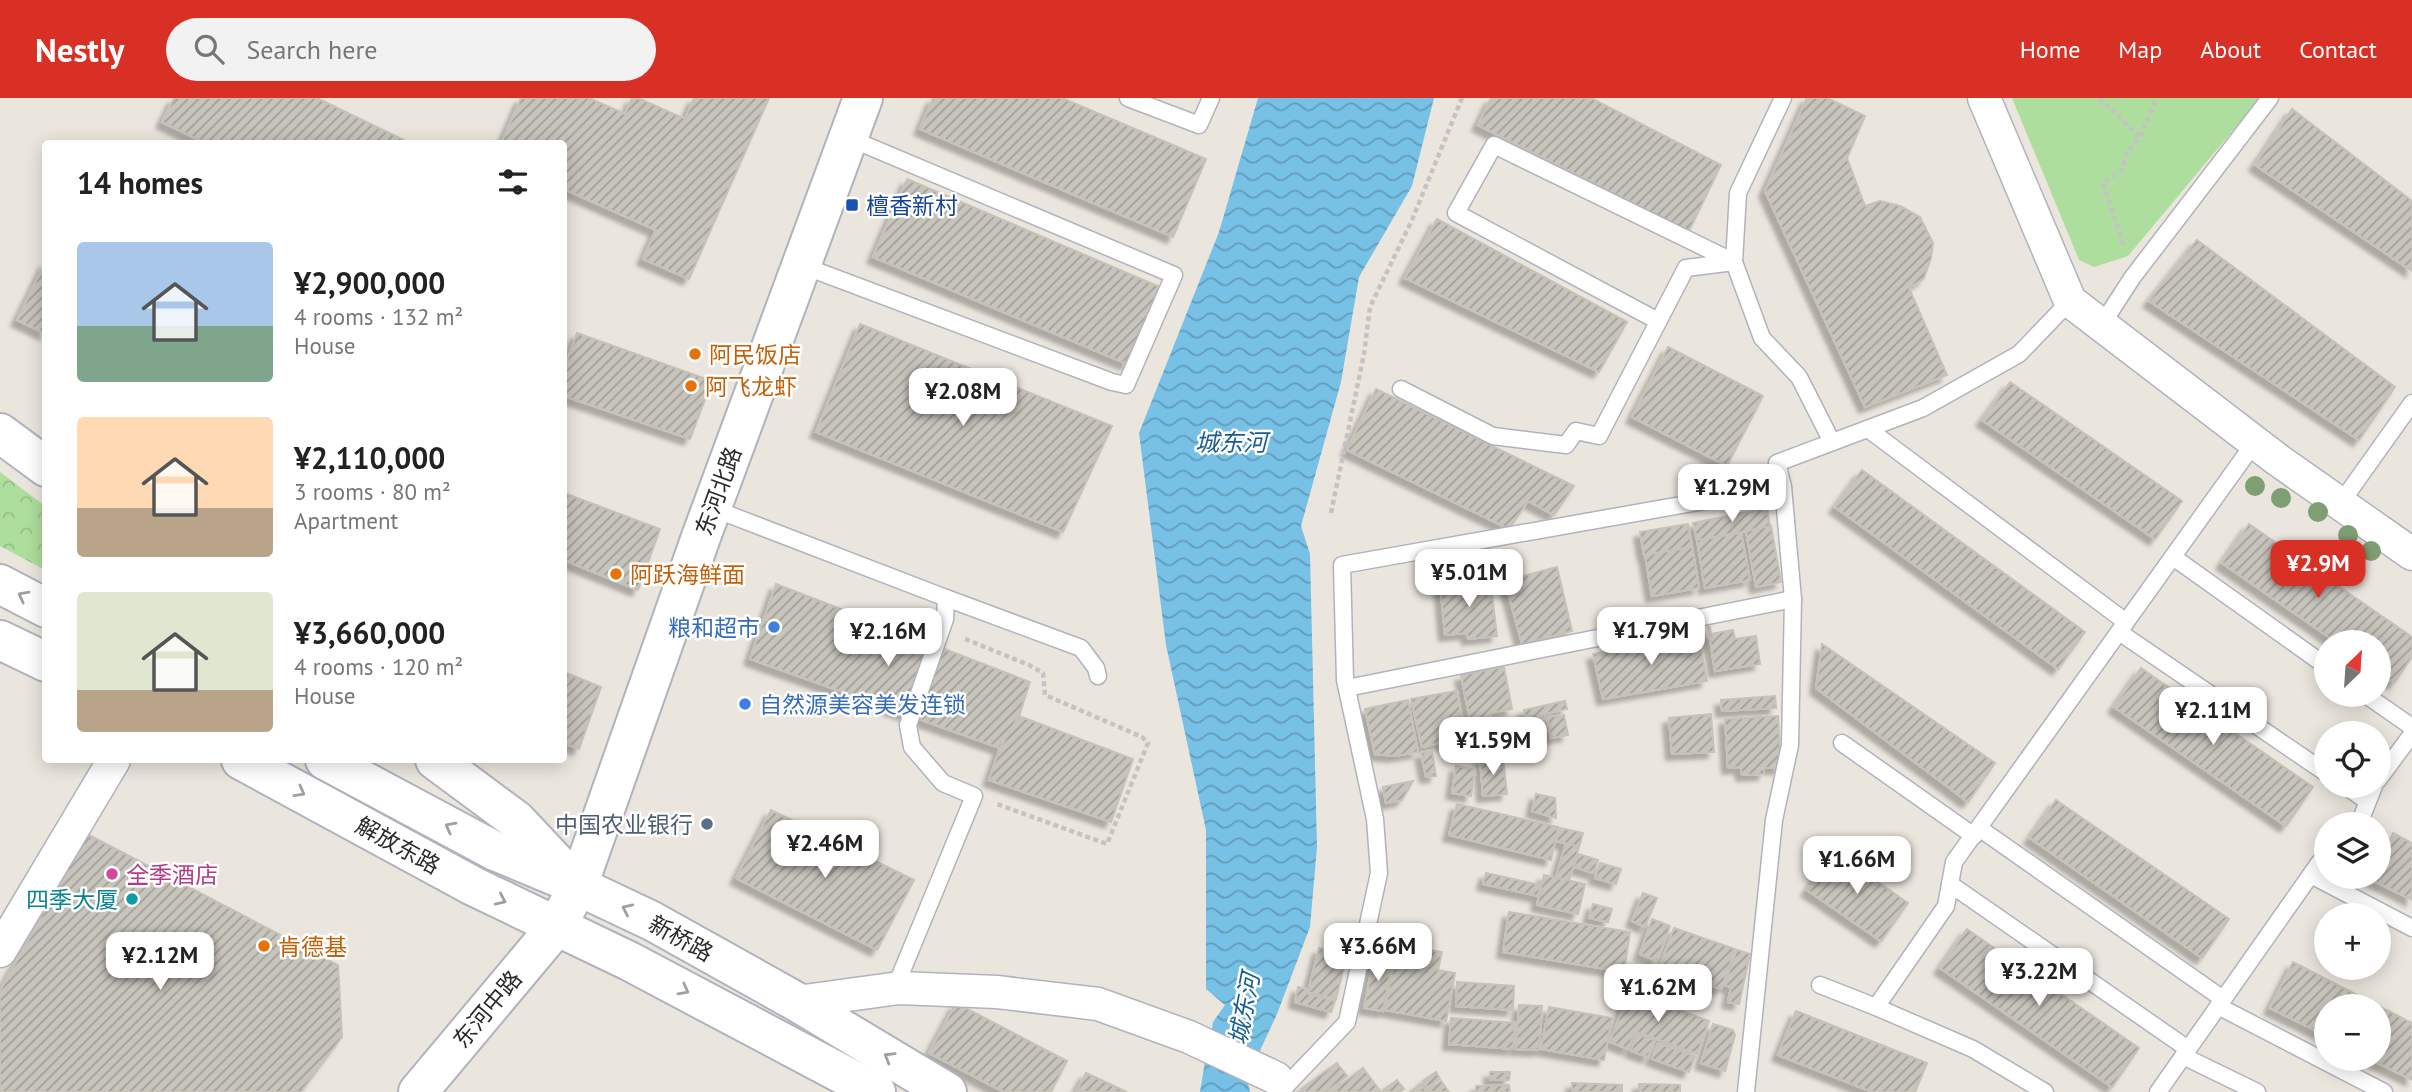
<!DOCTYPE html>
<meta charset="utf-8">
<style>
:root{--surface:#fff;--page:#f2f2f2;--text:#222;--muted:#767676;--accent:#d93025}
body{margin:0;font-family:"PT Sans","Noto Sans SC",sans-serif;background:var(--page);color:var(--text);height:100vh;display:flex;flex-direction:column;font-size:26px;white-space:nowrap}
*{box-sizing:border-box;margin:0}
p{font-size:23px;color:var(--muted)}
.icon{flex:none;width:38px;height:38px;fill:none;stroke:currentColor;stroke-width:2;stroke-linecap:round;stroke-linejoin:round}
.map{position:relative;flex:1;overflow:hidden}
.drawer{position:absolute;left:42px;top:42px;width:525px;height:623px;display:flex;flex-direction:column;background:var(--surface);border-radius:7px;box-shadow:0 4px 18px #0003}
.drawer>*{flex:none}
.needle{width:46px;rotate:25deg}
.buttons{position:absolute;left:2314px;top:532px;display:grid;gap:14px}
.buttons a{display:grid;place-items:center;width:77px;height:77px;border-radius:50%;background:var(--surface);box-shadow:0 4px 18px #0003;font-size:35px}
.price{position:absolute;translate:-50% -60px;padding:0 16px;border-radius:14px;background:#fff;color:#222;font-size:23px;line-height:46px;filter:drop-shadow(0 2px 4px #0008)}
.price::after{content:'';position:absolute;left:50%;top:42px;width:21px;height:16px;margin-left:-10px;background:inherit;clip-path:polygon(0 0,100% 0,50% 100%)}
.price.on{background:var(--accent);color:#fff}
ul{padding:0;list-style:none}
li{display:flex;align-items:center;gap:21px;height:175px;padding:0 35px}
li span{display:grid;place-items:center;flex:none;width:196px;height:140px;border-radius:7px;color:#555}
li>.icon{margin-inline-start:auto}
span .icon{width:84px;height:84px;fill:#fffc;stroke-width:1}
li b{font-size:30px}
h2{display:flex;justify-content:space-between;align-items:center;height:84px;padding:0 35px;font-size:30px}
header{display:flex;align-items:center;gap:42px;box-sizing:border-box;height:98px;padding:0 35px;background:var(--accent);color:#fff}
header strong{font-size:33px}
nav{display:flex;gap:38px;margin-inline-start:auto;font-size:24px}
.search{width:490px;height:63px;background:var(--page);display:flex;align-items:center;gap:18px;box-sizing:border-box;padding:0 24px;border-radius:38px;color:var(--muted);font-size:26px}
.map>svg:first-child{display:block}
.forest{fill:url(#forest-crowns)}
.garden{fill:#aede9d}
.water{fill:url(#water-waves)}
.building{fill:url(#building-hatch);stroke:#c7c2b7;stroke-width:2;filter:url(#shadow)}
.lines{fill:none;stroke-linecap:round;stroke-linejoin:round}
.service-casing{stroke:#b1b2bd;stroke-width:19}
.minor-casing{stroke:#b1b2bd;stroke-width:35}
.tertiary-casing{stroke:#b1b2bd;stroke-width:42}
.path{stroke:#c3c3c3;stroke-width:4.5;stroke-dasharray:5 3.5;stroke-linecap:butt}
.service{stroke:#fff;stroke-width:16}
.minor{stroke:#fff;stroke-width:32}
.tertiary{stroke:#fff;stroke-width:38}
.tree{fill:#809e74}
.oneway{stroke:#9f9f9f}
.transit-dot{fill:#1a4fb4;stroke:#fff;stroke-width:2.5}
.food-dot{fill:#e8710a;stroke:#fff;stroke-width:2.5}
.shop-dot{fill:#3f7fe0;stroke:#fff;stroke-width:2.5}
.service-dot{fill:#5c6f8a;stroke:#fff;stroke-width:2.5}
.hotel-dot{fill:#d1479c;stroke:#fff;stroke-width:2.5}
.culture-dot{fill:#0f9aa8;stroke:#fff;stroke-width:2.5}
.labels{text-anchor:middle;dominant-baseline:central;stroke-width:5;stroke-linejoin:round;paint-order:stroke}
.transit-label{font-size:23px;fill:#164399;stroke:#fff;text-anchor:start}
.food-label{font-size:23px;fill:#c56008;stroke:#fff;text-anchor:start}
.street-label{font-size:23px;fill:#2a2a2a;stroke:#fff}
.shop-label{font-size:23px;fill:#366cbe;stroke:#fff;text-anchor:end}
.service-label{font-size:23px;fill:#4e5e75;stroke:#fff;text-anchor:end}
.hotel-label{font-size:23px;fill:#b23c85;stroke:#fff;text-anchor:start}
.culture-label{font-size:23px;fill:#0d838f;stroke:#fff;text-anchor:end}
.water-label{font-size:24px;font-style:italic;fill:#165e92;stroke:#fff}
</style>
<header>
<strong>Nestly</strong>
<div class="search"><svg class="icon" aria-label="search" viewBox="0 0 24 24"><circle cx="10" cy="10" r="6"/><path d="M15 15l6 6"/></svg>Search here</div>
<nav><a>Home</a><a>Map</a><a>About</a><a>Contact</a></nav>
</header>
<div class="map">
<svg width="2412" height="994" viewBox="0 0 2412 994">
<defs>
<pattern id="forest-crowns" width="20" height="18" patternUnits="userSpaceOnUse" patternTransform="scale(1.75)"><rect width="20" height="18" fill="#aede9d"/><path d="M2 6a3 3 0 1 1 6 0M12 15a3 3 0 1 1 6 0" fill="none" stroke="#96bf87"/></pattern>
<pattern id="water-waves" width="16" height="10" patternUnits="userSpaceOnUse" patternTransform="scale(1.75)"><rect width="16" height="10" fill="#77c0e6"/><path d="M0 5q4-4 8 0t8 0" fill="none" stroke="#629cbb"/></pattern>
<pattern id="building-hatch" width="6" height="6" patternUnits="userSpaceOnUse" patternTransform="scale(1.75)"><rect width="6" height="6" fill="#c7c4bc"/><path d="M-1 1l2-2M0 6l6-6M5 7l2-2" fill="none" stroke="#a29f99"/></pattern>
<filter id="shadow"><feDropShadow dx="-6" dy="6" stdDeviation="2" flood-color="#0004"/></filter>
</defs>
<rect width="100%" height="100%" fill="#ebe6dd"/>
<polygon class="forest" points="0,374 45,408 45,472 0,448"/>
<polygon class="garden" points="2012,0 2260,0 2128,158 2094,169 2079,162"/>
<g class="water">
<polygon points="1258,0 1434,0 1412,88 1359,179 1341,284 1301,428 1310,456 1317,749 1310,829 1277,916 1257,959 1211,937 1213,924 1225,907 1206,891 1206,732 1166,547 1139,335 1219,134"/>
<polygon points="1205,963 1247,981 1250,994 1200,994"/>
</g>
<g class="building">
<polygon points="174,0 317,0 404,42 403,46 207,46 162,24"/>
<polygon points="521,0 589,0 625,16 632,0 638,0 685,21 694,0 769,0 689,181 643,161 656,132 564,91 564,46 501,46"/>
<polygon points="933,0 1062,0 1206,61 1173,139 920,31"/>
<polygon points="1491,0 1591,0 1721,67 1689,133 1478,27"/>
<polygon points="1807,0 1827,0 1865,18 1847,60 1865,108 1880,103 1900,108 1920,119 1933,145 1931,160 1924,180 1909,190 1947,277 1865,309 1765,93"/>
<polygon points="2292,11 2412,103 2412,173 2255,67"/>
<polygon points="907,81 1160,189 1127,266 873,159"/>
<polygon points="1437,121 1627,224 1599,274 1405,180"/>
<polygon points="2197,142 2395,289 2359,342 2149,203"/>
<polygon points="46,163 46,236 17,222"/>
<polygon points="860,226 1112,328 1063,434 816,334"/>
<polygon points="577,235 712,283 690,341 564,298 564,271"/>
<polygon points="1668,249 1763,298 1727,368 1632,319"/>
<polygon points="2010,284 2182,403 2155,441 1982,322"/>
<polygon points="1376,291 1574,388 1554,417 1528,403 1509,431 1347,352"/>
<polygon points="1862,372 2085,534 2058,571 1835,409"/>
<polygon points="564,395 660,431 638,492 564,462"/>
<polygon points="1767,410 1770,429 1697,442 1693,425"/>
<polygon points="1688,426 1692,449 1644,457 1640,434"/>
<polygon points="2249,426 2412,539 2412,559 2394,585 2378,573 2378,544 2336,544 2222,465"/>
<polygon points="1771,428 1781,484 1756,489 1746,433"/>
<polygon points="1741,435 1750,482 1705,490 1697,442"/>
<polygon points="1692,449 1699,490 1652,498 1645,457"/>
<polygon points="1557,469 1572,533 1522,546 1505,483"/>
<polygon points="1490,480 1497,538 1468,541 1467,535 1445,537 1440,486"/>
<polygon points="776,486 1030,584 1019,618 1000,650 750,561"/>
<polygon points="1708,529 1710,529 1711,536 1733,532 1735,541 1756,538 1760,566 1715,573"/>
<polygon points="1698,535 1707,583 1603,601 1593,556"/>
<polygon points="1822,546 1995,665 1968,704 1816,590"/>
<polygon points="1504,569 1512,611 1490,615 1492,628 1472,632 1461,577"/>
<polygon points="2141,570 2313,689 2286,728 2114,609"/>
<polygon points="564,574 601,589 579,651 564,645"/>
<polygon points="1457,593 1466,645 1444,648 1443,644 1422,649 1411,601"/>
<polygon points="1775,598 1776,610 1722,613 1721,602"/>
<polygon points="1408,602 1418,654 1394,658 1375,656 1365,611"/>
<polygon points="1565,603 1567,611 1544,616 1545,620 1526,624 1524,612"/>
<polygon points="1711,616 1714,654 1672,656 1669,620"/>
<polygon points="1564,617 1568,637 1551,640 1547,619"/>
<polygon points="1019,618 1133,661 1111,724 989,682 1000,650"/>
<polygon points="1778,618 1781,670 1764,670 1764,676 1742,677 1741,669 1728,670 1725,621"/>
<polygon points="1432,653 1436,678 1426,679 1421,655"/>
<polygon points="1503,659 1507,696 1483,698 1480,661"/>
<polygon points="1456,668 1475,671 1471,698 1452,695"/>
<polygon points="1413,683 1402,702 1386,705 1383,689"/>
<polygon points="1536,696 1555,700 1556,720 1532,713"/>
<polygon points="2056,702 2229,821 2202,860 2030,740"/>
<polygon points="1457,706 1558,729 1551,762 1449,737"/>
<polygon points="771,712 914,782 877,852 736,780"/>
<polygon points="1560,730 1583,735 1579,749 1556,743"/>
<polygon points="2393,735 2412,745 2412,802 2370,781 2378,779 2378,765"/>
<polygon points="87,736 338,867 342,939 301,994 0,994 0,893"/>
<polygon points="1566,745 1579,749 1569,783 1556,779"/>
<polygon points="1834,753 1908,805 1881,843 1807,792"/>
<polygon points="1578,756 1598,762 1594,775 1574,769"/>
<polygon points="1600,765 1621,771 1616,786 1595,780"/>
<polygon points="1486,775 1540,787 1538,798 1483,786"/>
<polygon points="1544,777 1585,786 1578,816 1537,807"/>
<polygon points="1643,795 1657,800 1645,829 1632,823"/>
<polygon points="1593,806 1612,811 1608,824 1589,820"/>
<polygon points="1509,814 1630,834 1624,874 1503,854"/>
<polygon points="1652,821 1670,828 1657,863 1640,856"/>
<polygon points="1674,830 1735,851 1721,891 1700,884 1698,890 1676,882 1678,874 1660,868"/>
<polygon points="1967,831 2139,950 2112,989 1940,870"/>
<polygon points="1375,842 1395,846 1393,859 1372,856"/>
<polygon points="1319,850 1347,857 1336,901 1308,894"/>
<polygon points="1417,850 1442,854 1438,872 1455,875 1446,923 1385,912 1394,863 1413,867"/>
<polygon points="1737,852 1750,856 1739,906 1728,904 1731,889 1724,887"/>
<polygon points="1374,858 1393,861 1383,913 1364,910"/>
<polygon points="2293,864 2412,925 2412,982 2370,961 2378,961 2378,908 2326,908 2326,938 2270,910"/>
<polygon points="1457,884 1514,888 1513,912 1456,908"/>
<polygon points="1298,889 1307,891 1306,895 1335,903 1331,914 1295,904"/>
<polygon points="1629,893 1709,923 1697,956 1635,933 1628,951 1610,944"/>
<polygon points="956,905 1067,963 1051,994 1004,994 929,955"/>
<polygon points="1519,907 1542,908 1539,952 1516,951"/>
<polygon points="1549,909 1612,920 1604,962 1541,951"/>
<polygon points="1796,913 1927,965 1915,994 1872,994 1778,957"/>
<polygon points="1451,920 1515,925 1513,951 1449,946"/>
<polygon points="1713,926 1733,932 1735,937 1725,973 1701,965"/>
<polygon points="1637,936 1655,942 1648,959 1631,953"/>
<polygon points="1658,945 1695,958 1689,974 1652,961"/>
<polygon points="1337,965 1347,978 1326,994 1304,994 1301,991"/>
<polygon points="1363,970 1381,994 1331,994"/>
<polygon points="1436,974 1440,981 1427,989 1423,983"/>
<polygon points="1490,974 1510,974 1509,982 1490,982"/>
<polygon points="1086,975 1127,994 1076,994"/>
<polygon points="1397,982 1404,991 1400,994 1384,994 1383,992"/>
<polygon points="1441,983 1449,994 1410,994 1421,986 1426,993"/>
<polygon points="1572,985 1622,987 1622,994 1572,994"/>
<polygon points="1639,986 1680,987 1680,994 1639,994"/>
<polygon points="1509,987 1510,994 1476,994 1476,988"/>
</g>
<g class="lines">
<defs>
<g id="service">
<polyline points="1128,0 1199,27 1211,0"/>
<polyline points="1783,0 1738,95 1734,164 1762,240 1799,279 1832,344"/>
<polyline points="801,167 1112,284 1126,287 1174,177 849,40"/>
<polyline points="1658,223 1456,115 1494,47 1734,164"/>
<polyline points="2101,228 2132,180 2270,0"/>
<polyline points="1401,291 1493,338 1566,347 1576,333 1599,338 1686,170 1734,164"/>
<polyline points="1868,331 2126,524"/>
<polyline points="2340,406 2412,305"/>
<polyline points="712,410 946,500 945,521 908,627 912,649 943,685 974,698 895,890"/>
<polyline points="2173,459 2326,568"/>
<polyline points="946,500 1081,550 1096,570 1098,578"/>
<polyline points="2119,534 2326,675"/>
<polyline points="1347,590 1793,501"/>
<polyline points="2366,597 2412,629"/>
<polyline points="1842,645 1974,738"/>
<polyline points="2378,682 2412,636"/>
<polyline points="2345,688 2367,703"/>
<polyline points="2359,726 2374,688"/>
<polyline points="1979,730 2223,901"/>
<polyline points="2311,777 2412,830"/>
<polyline points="1950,786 2188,951"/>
<polyline points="1820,887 1876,909"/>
<polyline points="2218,908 2384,994"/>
<polyline points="2183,958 2257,994"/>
<polyline points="1284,990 1347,924 1379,775 1375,721 1345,582 1342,467 1783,389"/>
<polyline points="1746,994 1774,722 1790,647 1793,501 1783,389 1777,365 1923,310 2019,256 2070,203"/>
<polyline points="2045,994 1973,951 1876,909 1946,808 1954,764 2255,344"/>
<polyline points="2158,994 2319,765 2326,759"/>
</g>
<g id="minor">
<polyline points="1984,0 2070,203 2278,362 2412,456"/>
<polyline points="0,853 114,662"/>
<polyline points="797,904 899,890 997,894 1098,906 1189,939 1276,980"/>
</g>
<g id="tertiary">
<polyline points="0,335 46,369"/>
<polyline points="0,486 46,510"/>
<polyline points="0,542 46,564"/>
<polyline points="241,662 473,788 629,863 876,994"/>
<polyline points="325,662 495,753 567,783"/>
<polyline points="435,662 516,722 578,788 652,823 797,904 947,994"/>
<polyline points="418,994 557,828 578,788 701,439 863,0"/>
</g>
</defs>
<use href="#service" class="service-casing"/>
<use href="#minor" class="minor-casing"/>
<use href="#tertiary" class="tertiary-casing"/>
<g class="path">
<polyline points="2099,0 2140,39 2127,54 2122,72 2103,85 2124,149"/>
<polyline points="2140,39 2157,0"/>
<polyline points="1331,415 1364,256 1370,209 1412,122 1462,0"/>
<polyline points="965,541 1029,567 1043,575 1045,597 1142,639 1148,645 1107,746 997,706"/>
</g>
<use href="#service" class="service"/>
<use href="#minor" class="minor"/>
<use href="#tertiary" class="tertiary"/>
</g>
<g class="tree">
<circle cx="2255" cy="388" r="10"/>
<circle cx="2281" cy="400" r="10"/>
<circle cx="2318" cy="414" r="10"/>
<circle cx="2348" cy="437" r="10"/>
<circle cx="2371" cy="453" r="10"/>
</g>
<defs><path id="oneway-chevron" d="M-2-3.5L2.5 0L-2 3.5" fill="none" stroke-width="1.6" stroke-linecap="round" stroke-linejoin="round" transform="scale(1.75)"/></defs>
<g class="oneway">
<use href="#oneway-chevron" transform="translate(23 498) rotate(-152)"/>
<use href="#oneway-chevron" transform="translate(300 694) rotate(29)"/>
<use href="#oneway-chevron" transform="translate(450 729) rotate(-152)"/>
<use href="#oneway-chevron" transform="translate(501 802) rotate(25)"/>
<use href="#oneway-chevron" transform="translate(627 811) rotate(-155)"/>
<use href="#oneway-chevron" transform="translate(684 892) rotate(28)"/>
<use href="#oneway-chevron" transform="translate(889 959) rotate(-149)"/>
</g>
<rect class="transit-dot" x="845" y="100" width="14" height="14" rx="3.5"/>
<g class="food-dot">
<circle cx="695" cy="256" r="7"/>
<circle cx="691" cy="288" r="7"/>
<circle cx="616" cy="476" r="7"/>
<circle cx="264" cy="848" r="7"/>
</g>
<g class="shop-dot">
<circle cx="774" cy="529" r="7"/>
<circle cx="745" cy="606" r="7"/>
</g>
<circle class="service-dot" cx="707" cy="726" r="7"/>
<circle class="hotel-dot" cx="112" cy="776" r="7"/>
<circle class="culture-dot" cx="132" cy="801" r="7"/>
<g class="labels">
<g class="transit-label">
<text x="866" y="107">檀香新村</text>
</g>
<g class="food-label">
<text x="709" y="256">阿民饭店</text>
<text x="705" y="288">阿飞龙虾</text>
<text x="630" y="476">阿跃海鲜面</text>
<text x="278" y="848">肯德基</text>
</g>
<g class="street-label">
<text transform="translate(718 393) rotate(-70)">东河北路</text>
<text transform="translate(398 747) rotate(29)">解放东路</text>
<text transform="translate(681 840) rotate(29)">新桥路</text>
<text transform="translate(487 911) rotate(-50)">东河中路</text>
</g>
<g class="shop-label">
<text x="760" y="529">粮和超市</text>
<text x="759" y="606" text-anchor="start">自然源美容美发连锁</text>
</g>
<g class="service-label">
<text x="693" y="726">中国农业银行</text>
</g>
<g class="hotel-label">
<text x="126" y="776">全季酒店</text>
</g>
<g class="culture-label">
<text x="118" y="801">四季大厦</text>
</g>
<g class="water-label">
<text x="1231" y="344">城东河</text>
<text transform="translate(1244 911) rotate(-79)">城东河</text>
</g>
</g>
</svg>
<div class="buttons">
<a><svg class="needle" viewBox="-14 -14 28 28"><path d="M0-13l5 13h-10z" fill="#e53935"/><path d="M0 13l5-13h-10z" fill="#767676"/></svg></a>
<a><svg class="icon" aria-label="locate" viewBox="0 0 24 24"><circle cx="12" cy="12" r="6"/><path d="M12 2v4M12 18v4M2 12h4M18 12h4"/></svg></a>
<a><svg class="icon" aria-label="layers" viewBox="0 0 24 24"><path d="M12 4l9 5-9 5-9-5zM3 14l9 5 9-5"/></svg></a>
<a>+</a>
<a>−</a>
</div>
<b class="price" style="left:963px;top:330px">¥2.08M</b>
<b class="price" style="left:1732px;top:426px">¥1.29M</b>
<b class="price on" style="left:2318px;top:502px">¥2.9M</b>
<b class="price" style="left:1469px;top:511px">¥5.01M</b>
<b class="price" style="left:1651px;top:569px">¥1.79M</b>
<b class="price" style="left:888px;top:570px">¥2.16M</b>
<b class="price" style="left:2213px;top:649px">¥2.11M</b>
<b class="price" style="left:1493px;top:679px">¥1.59M</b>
<b class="price" style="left:825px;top:782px">¥2.46M</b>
<b class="price" style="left:1857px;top:798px">¥1.66M</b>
<b class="price" style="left:1378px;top:885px">¥3.66M</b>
<b class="price" style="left:160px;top:894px">¥2.12M</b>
<b class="price" style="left:2039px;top:910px">¥3.22M</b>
<b class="price" style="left:1658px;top:926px">¥1.62M</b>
<section class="drawer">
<h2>14 homes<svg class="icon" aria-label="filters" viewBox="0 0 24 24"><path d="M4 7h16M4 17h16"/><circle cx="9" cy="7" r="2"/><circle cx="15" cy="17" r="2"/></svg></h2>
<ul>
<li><span style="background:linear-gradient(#a9c7e8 60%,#7fa58c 0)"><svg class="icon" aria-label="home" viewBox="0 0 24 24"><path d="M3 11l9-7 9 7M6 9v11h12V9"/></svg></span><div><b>¥2,900,000</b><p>4 rooms · 132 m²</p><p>House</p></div></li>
<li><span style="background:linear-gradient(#ffd9b3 65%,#b9a48a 0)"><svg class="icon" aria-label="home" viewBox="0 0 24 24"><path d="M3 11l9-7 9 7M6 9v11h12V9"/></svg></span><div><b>¥2,110,000</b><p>3 rooms · 80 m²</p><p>Apartment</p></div></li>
<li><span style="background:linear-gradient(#dfe7d0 70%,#b9a48a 0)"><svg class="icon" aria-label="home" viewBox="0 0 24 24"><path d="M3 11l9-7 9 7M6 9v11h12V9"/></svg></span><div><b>¥3,660,000</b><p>4 rooms · 120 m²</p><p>House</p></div></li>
</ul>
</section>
</div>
